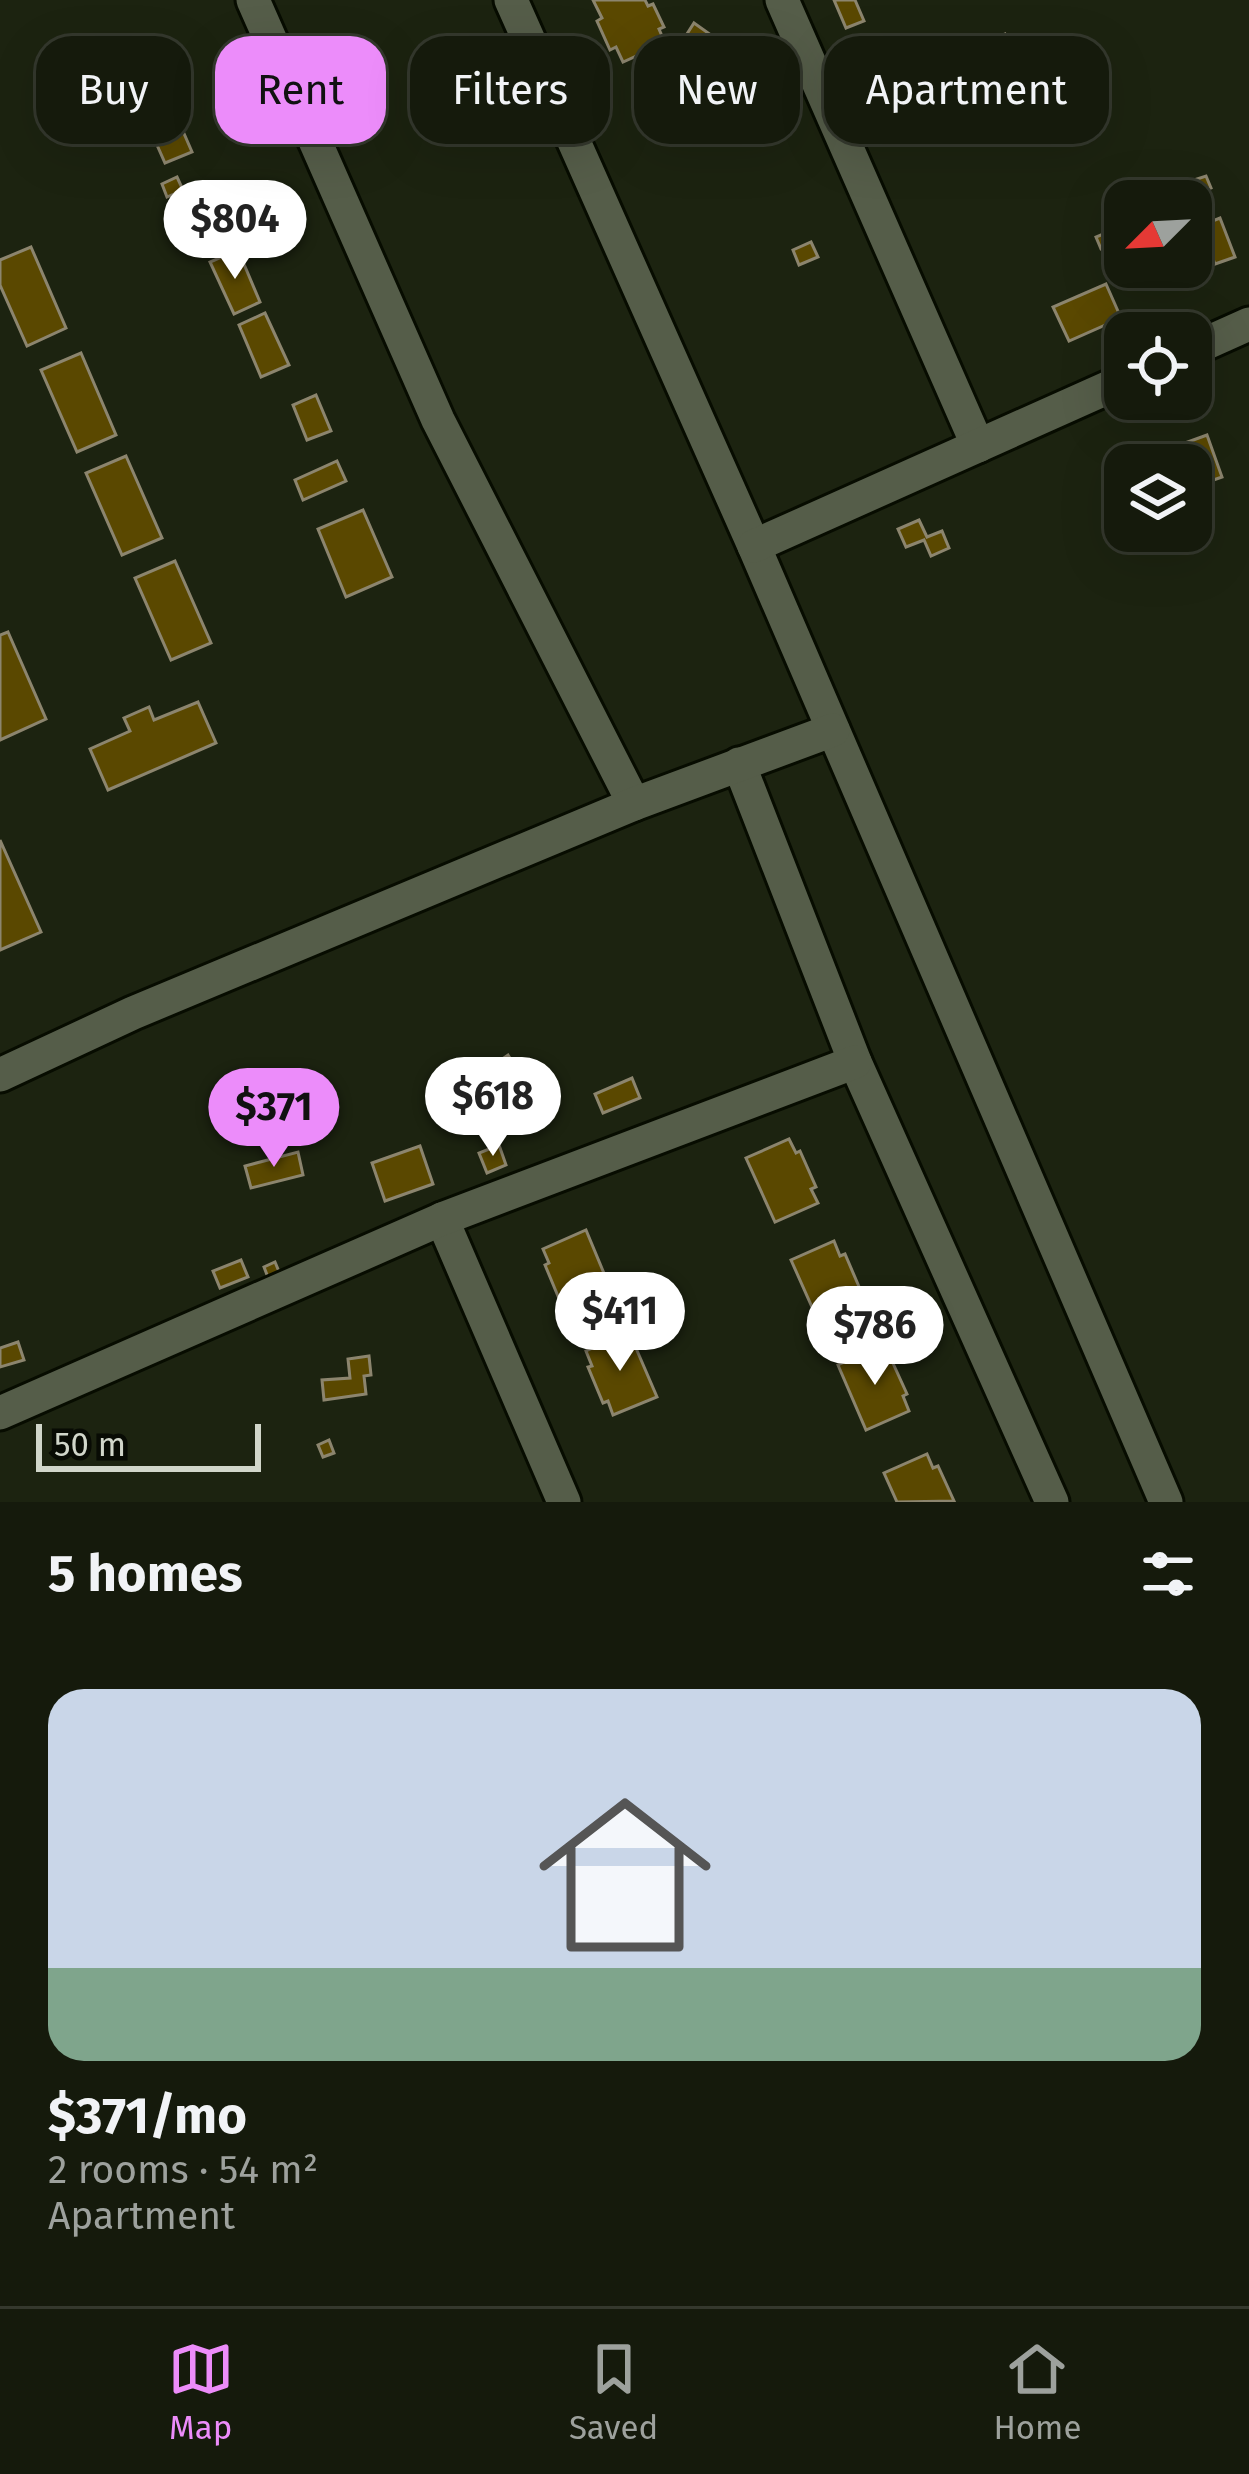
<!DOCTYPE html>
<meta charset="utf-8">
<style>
:root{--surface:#151a0c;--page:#22271a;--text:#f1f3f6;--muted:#9da19d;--line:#34382d;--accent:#ec8cfa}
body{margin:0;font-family:"Fira Sans",sans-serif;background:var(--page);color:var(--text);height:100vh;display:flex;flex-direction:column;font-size:45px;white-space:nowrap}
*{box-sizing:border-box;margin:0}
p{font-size:39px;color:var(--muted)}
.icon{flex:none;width:66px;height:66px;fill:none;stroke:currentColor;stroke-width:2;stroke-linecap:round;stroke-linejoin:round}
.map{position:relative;height:1502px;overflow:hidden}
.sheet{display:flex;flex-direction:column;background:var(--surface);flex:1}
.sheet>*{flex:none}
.banner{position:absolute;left:36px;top:36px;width:1179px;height:108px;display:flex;gap:24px}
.needle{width:78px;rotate:246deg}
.controls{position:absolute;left:1104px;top:180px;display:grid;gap:24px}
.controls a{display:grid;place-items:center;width:108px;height:108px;border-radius:24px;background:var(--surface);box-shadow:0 12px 48px #0002,0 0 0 3px var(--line);font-size:60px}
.scale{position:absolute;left:36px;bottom:30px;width:225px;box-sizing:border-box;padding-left:12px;border:6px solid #d1d6ca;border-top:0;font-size:33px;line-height:42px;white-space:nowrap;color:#d1d6ca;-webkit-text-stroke:9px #080b04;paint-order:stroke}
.price{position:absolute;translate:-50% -102px;padding:0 27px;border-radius:42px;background:#fff;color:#222;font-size:39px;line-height:78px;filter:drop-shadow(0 3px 6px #0008)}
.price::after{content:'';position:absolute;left:50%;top:72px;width:36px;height:27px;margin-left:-18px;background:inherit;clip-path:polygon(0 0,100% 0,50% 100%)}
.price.selected{background:var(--accent);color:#111}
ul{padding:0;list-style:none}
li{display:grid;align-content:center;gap:24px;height:636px;padding:0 48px}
li span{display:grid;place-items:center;height:372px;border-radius:36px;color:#555}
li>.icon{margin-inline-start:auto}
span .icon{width:216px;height:216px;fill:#fffc;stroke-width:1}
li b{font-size:51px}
h2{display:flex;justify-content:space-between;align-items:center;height:144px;padding:0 48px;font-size:51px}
.tag{padding:0 42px;border-radius:36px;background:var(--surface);box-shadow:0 12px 48px #0002,0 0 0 3px var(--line);font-size:42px;line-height:108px}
.tag.selected{background:var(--accent);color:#111}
.tab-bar{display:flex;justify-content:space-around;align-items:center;height:168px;border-top:3px solid var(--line);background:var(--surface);font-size:33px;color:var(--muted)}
.tab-bar a{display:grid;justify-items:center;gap:6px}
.tab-bar .selected{color:var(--accent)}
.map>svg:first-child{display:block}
.building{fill:#5a4800;stroke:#8c856e;stroke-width:3}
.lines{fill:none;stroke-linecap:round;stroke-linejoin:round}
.minor-casing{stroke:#070c00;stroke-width:39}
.minor{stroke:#555d49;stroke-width:33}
</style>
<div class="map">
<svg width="1249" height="1502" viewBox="0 0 1249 1502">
<rect width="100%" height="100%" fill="#1c2310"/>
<g class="building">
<polygon points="593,0 645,0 648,6 653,4 664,27 659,29 665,43 623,62 616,47 610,50 597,21 602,18"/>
<polygon points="834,0 855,0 864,21 846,28"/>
<polygon points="694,23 711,35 701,48 685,37"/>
<polygon points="1005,34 1013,53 999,59 991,40"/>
<polygon points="141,35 164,87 137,99 114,47"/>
<polygon points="691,43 695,52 682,59 678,49"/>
<polygon points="927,55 939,83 916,93 904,65"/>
<polygon points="973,68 989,104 913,138 897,102"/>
<polygon points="169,99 192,152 165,163 142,111"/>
<polygon points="1206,176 1211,188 1199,193 1194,180"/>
<polygon points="177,177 183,190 167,197 162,184"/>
<polygon points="186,194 191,207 175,214 170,201"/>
<polygon points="194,213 199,226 183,233 178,220"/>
<polygon points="1220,218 1235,257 1215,264 1200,226"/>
<polygon points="202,230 207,243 191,250 185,237"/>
<polygon points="1108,232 1113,245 1101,249 1096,237"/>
<polygon points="811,242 818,257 799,265 793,250"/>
<polygon points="31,247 66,328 27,346 0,285 0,260"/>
<polygon points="238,250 260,302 234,314 210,262"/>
<polygon points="1106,284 1121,318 1069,341 1053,307"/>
<polygon points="265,313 289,365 261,377 239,325"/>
<polygon points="81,353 116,435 77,452 41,370"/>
<polygon points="316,395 331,431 307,440 293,405"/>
<polygon points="1207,435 1222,477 1191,488 1191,465 1180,465 1174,447"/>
<polygon points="126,456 162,538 122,555 86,473"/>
<polygon points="337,461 346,481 303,500 295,480"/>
<polygon points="363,510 392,577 346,597 318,529"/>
<polygon points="919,520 927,537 942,531 949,548 931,556 924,540 906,547 898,529"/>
<polygon points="175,561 211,643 171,660 135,578"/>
<polygon points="8,632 46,719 0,740 0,635"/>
<polygon points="198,702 216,743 108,790 90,749 130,731 124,718 149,707 154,720"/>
<polygon points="0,840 41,932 0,950"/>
<polygon points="508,1055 535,1096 503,1118 476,1077"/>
<polygon points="632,1078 640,1098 603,1113 595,1094"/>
<polygon points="789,1139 796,1153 800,1151 816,1187 811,1189 818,1203 775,1222 746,1158"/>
<polygon points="499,1145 506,1165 487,1173 479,1153"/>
<polygon points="420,1146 433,1184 385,1201 372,1163"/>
<polygon points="298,1152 303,1175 251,1188 245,1166"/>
<polygon points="586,1230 613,1295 570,1313 564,1299 560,1301 545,1265 549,1263 543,1249"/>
<polygon points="834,1241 840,1256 845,1254 860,1289 856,1291 862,1306 820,1325 791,1260"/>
<polygon points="241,1260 248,1277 220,1288 213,1271"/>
<polygon points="275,1262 280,1274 269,1280 264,1267"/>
<polygon points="629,1332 657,1397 613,1415 608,1401 603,1403 588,1367 592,1366 586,1351"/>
<polygon points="18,1342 24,1360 0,1367 0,1348"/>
<polygon points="880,1346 887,1361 891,1359 907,1394 903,1396 909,1411 866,1430 838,1365"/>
<polygon points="369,1356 371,1375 364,1376 366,1394 324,1400 322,1380 350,1378 348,1359"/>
<polygon points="329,1440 334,1453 323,1457 318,1445"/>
<polygon points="927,1454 933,1468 938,1466 954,1501 897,1502 884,1473"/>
</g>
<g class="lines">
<defs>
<g id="minor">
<polyline points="253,0 438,420 634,804"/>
<polyline points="511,0 754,546 1166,1502"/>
<polyline points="782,0 978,446"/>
<polyline points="1191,350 1249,324"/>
<polyline points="754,546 1125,380"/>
<polyline points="739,764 855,1062 1052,1502"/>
<polyline points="0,1075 133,1013 634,804 833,730"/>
<polyline points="442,1219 564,1502"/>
<polyline points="0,1413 442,1219 855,1062"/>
</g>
</defs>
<use href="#minor" class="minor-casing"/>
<use href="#minor" class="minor"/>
</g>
</svg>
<div class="controls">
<a><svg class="needle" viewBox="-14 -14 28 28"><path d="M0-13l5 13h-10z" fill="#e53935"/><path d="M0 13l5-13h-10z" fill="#9da19d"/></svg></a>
<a><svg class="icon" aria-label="locate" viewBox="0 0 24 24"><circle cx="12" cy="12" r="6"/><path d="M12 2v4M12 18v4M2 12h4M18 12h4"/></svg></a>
<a><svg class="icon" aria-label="layers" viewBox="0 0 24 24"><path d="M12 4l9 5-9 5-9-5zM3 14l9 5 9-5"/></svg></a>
</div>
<div class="scale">50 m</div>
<b class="price" style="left:235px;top:282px">$804</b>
<b class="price" style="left:493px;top:1159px">$618</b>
<b class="price selected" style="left:274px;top:1170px">$371</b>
<b class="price" style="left:620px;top:1374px">$411</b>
<b class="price" style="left:875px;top:1388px">$786</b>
<div class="banner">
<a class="tag">Buy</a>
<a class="tag selected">Rent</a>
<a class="tag">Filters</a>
<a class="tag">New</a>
<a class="tag">Apartment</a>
</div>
</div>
<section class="sheet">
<h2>5 homes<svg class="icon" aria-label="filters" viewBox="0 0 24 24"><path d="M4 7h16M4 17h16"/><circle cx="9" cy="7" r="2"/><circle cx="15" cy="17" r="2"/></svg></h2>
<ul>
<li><span style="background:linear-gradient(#c9d6e8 75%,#7fa58c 0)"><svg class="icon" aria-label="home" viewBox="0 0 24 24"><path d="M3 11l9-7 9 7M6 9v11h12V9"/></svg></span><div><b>$371/mo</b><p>2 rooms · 54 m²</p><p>Apartment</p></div></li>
</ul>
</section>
<nav class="tab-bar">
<a class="selected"><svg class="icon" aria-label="map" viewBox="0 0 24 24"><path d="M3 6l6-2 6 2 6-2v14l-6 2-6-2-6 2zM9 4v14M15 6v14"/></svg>Map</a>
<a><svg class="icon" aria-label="saved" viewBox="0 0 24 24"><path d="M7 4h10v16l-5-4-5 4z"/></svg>Saved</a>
<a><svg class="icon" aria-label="home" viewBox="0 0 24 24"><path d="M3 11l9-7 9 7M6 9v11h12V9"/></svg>Home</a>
</nav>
